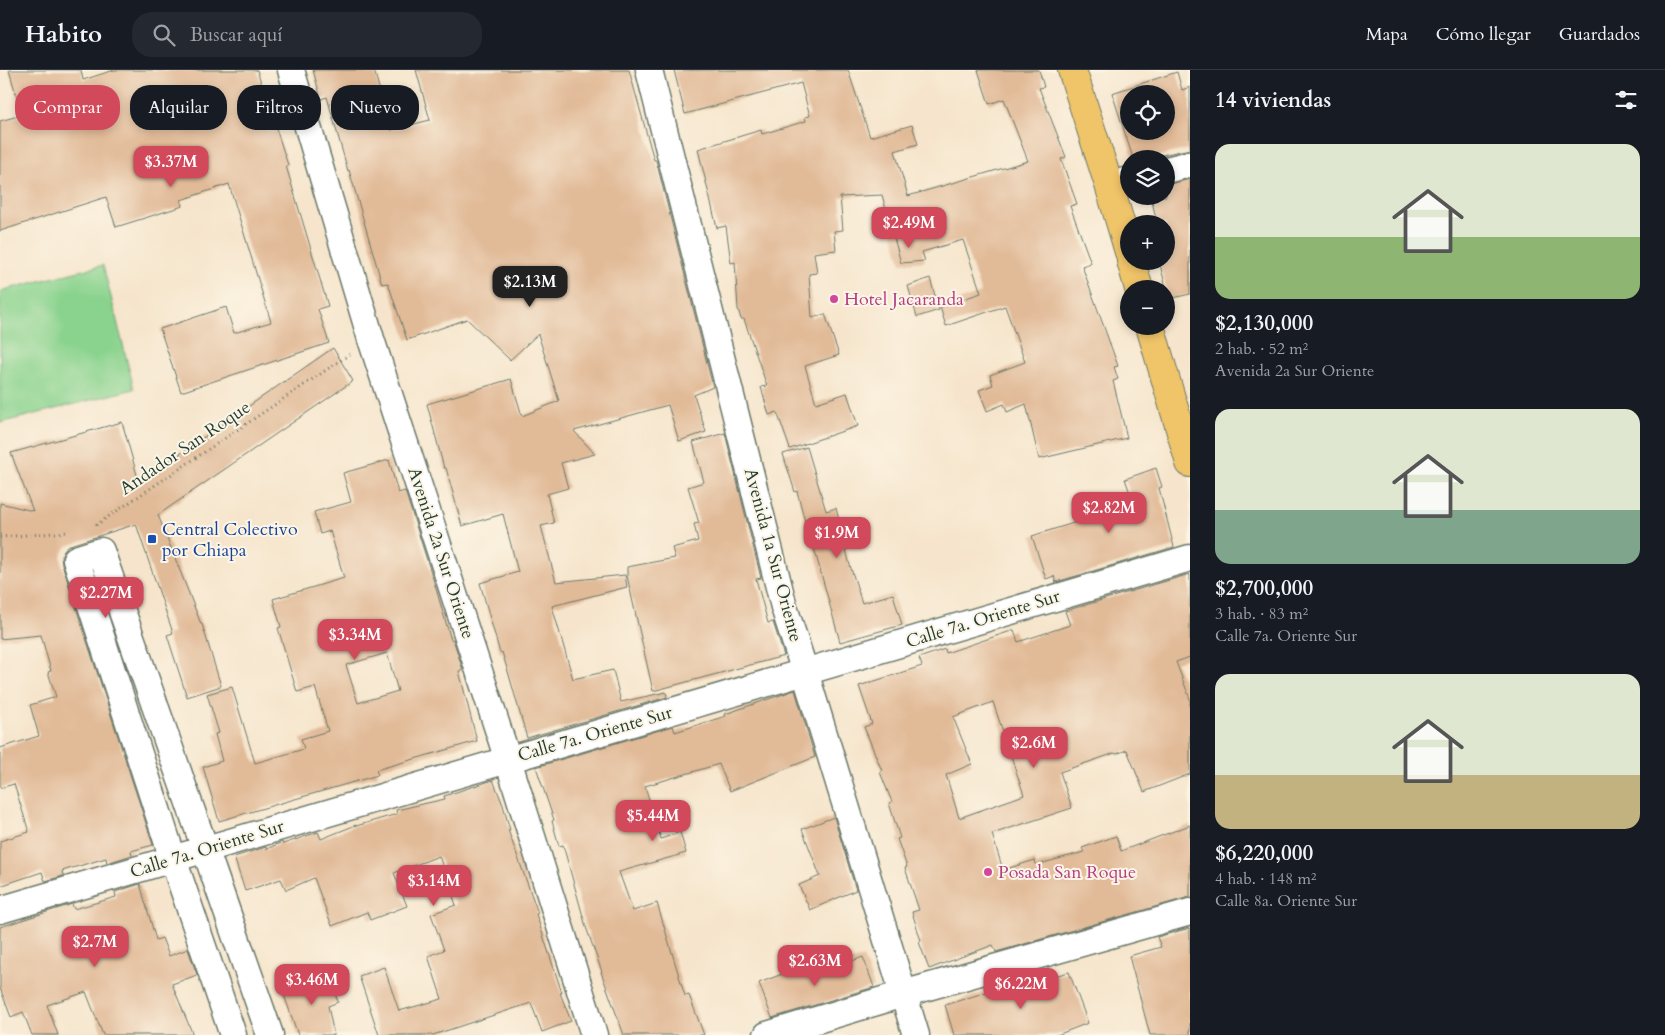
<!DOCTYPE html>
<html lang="es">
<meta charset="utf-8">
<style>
:root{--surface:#171b24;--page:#242831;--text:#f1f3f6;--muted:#9ea1a6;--line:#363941;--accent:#d1495b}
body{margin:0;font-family:Cardo,serif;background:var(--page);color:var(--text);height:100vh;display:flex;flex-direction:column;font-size:19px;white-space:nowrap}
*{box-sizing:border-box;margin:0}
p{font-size:16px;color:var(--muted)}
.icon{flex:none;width:28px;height:28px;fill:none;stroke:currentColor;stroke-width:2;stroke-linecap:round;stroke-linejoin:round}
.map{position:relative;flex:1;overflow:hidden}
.panel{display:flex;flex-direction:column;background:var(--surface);width:475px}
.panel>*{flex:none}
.banner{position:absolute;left:15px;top:15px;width:475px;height:45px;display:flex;gap:10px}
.tools{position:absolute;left:1120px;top:15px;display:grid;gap:10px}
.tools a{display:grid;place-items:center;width:55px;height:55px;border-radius:50%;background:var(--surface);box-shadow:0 2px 8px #0003;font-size:25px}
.price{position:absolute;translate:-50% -42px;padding:0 11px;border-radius:10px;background:var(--accent);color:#fff;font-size:16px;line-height:32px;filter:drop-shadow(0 1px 2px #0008)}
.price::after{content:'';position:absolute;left:50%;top:30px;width:15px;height:11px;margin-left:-8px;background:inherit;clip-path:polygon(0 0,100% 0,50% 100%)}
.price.selected{background:#222;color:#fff}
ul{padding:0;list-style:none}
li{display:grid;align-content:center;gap:10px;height:265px;padding:0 25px}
li span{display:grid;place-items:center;height:155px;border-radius:15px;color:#555}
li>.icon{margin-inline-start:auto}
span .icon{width:90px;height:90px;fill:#fffc;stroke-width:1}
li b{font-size:21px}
h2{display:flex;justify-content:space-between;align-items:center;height:60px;padding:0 25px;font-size:21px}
.tag{padding:0 18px;border-radius:20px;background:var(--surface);box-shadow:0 2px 8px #0003;font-size:18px;line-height:45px}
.tag.selected{background:var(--accent);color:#fff}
header{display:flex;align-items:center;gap:30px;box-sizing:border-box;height:70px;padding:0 25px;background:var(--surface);border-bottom:1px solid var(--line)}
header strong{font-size:24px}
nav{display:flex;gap:28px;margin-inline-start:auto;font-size:18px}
.search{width:350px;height:45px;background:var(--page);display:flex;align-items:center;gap:12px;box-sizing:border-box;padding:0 18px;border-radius:20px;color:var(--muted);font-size:19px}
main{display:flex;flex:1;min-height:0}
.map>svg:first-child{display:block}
.green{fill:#8ad38e;stroke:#548861}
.building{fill:#e1ba97;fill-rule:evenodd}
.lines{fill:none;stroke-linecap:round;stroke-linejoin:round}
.minor-casing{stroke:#6a7869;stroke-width:29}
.major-casing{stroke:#6a7869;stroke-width:30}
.path{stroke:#6a7869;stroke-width:3;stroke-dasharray:1 4;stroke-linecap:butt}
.minor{stroke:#fff;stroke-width:26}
.major{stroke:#f0c469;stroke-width:28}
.hotel-dot{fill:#d1479c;stroke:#fcf5e5;stroke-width:2}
.transit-dot{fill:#1a4fb4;stroke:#fcf5e5;stroke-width:2}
.labels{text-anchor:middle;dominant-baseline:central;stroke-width:4;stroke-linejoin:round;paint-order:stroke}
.hotel-label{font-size:18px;fill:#b23c85;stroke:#fcf5e5;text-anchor:start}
.street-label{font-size:18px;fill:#1f3d34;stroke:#fcf5e5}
.transit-label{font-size:18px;fill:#164399;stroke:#fcf5e5;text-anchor:start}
</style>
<header>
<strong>Habito</strong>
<div class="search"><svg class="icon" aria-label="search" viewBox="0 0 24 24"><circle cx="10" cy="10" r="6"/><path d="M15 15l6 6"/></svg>Buscar aquí</div>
<nav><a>Mapa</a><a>Cómo llegar</a><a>Guardados</a></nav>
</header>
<main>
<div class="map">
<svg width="1190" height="965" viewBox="0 0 1190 965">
<rect width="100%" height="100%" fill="#fcf5e5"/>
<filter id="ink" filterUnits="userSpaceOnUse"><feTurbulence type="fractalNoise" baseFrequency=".02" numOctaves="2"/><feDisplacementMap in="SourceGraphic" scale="10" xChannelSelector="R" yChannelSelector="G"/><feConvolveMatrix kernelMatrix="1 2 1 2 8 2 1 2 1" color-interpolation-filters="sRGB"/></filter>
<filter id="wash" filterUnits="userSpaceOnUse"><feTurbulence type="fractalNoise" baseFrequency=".0096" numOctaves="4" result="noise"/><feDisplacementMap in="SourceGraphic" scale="20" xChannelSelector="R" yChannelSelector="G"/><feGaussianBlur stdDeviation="1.12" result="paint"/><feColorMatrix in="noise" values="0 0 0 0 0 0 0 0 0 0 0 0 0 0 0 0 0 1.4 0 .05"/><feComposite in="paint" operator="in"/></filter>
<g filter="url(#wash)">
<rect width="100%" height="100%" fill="#f6e5cc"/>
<polygon class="green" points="103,195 134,319 0,353 0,221"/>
<g id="blocks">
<g class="building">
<polygon points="9,0 81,0 83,10 114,0 257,0 288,95 286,96 328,236 318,239 329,273 181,322 160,259 226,237 234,263 271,252 229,114 181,130 183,136 116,157 106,127 0,161 0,51 22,45"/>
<polygon points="313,0 374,0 391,60 430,50 416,0 629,0 654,90 656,90 713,317 694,325 706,362 679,371 668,335 574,361 595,384 561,393 568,418 547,424 554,453 541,456 556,512 625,505 627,517 552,536 573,609 613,600 621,632 666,622 667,627 527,668 509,605 502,582 500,583 480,513 518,502 503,444 462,456 446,398 444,398 427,334 511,309 522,346 559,331 538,264 510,290 467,249 407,270 388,213 382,214 349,100 348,101 327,27 321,29"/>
<polygon points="674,0 848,0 870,67 912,55 918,74 895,81 908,126 1028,91 1004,29 989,34 978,0 1039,0 1044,17 1039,18 1066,87 1061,89 1077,134 1070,136 1091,193 1082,196 1118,296 1114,297 1118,309 1113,311 1127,368 1039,389 1026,334 1007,342 1004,334 987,341 979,320 993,315 990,305 1025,292 1005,236 946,256 940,237 981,223 963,170 922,182 925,191 901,193 882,125 840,127 843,160 834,161 836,180 814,183 817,203 809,204 812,248 825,244 839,285 805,296 816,333 847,323 858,356 790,379 777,342 769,345 761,317 767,316 744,249 741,249 738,239 735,192 731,193 726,156 717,158 698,79 761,60 762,64 806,51 805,47 810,46 801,13 685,44"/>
<path d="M 1177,2 L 1182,20 L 1190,17 L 1190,79 L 1162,85 L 1156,89 L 1142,89 L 1141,85 L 1133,88 L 1112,23 ZM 1129,24 L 1166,24 L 1166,61 L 1129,61 Z"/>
<polygon points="1190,109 1190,224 1169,229 1159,191 1166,191 1166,154 1157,154 1151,126 1166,126 1166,115"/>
<polygon points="930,208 939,240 917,247 908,216"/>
<polygon points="333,278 353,311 158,445 201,554 202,554 221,616 187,627 167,565 173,563 136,454 67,476 65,479 61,486 62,494 153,775 131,781 132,785 107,793 106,788 62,801 63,806 45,811 42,802 0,816 0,771 29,762 14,714 0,718 0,678 39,666 30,635 56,627 48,602 51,601 41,565 0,569 0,433 33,441 11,383 122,352 139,412"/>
<polygon points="725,363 761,508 756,509 768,553 773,552 784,586 653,621 627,506 627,497 675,488 672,478 698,471 694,454 699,453 688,417 704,412 693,372"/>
<polygon points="807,377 826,441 836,438 849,492 862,533 893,524 902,555 840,572 811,467 809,467 797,421 795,422 783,384"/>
<path d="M 389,390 L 398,423 L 405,421 L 434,512 L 451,570 L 453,569 L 463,600 L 459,601 L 477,671 L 376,700 L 378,705 L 219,751 L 203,697 L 222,691 L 215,664 L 219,663 L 207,624 L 232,617 L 255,693 L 304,679 L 301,669 L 328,661 L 315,617 L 297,622 L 278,558 L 281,557 L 273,529 L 344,508 L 330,461 L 320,464 L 314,442 L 351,432 L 343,403 ZM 387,583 L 398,621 L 358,633 L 346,595 Z"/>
<polygon points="1156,398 1162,417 1159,418 1174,477 1056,512 1054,506 1046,509 1032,466 1134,434 1125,409"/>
<path d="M 1190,504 L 1190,587 L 1176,592 L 1190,629 L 1190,704 L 1144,722 L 1127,680 L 1116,684 L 1115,683 L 1060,702 L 1072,738 L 992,764 L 1003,800 L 1035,790 L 1036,795 L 1084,782 L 1082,778 L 1116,766 L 1121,781 L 1190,755 L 1190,827 L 996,882 L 993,875 L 929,899 L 919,872 L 921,871 L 912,842 L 919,840 L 905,798 L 907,797 L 897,769 L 900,768 L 889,733 L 892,732 L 880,702 L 882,701 L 864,657 L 872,654 L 859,616 L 922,596 L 919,588 L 945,579 L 946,583 L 1014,560 L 1018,572 L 1070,555 L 1065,541 ZM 993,632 L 1024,725 L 959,748 L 946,705 L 972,694 L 953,647 Z"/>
<polygon points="795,620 815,687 730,721 719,694 645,716 661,769 680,762 686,783 619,802 633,841 657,833 685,926 689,925 704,965 624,965 601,902 602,902 586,857 563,775 559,776 552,751 554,750 536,697 673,656 675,662 726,646 725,644"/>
<polygon points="493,710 503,735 510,760 508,760 538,843 536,844 562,923 560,923 571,951 542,962 531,933 433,965 379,965 359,906 384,897 399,941 442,929 428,886 444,880 431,844 456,835 439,786 394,803 407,836 370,850 367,842 332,856 314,808 286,820 281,809 245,821 234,787 266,777 267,779 282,772 283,774 318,762 321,769 356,755 356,756 397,744 396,740 445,729 444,726"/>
<polygon points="834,747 856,820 810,840 799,815 820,806 802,759"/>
<polygon points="140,814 156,870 162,868 169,886 188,879 197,905 172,914 193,965 103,965 86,922 47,935 58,965 32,965 23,942 11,947 0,918 0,857 72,834 74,839 116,827 115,822"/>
<polygon points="1190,858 1190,965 1150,965 1129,886 1161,877 1157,867"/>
<polygon points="863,887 874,917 772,948 759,913 790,901 792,906 825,894 828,900"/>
<polygon points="1069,902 1088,953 1057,965 954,965 945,935 1012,914 1013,917"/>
<polygon points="328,904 338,932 328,936 334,965 298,965 282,919"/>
</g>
</g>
</g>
<g filter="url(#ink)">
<use href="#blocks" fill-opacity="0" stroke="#6a7869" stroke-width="1"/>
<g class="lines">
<defs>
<g id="minor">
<polyline points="291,0 371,269 508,690 594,965"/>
<polyline points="649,0 784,537 805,602 916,965"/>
<polyline points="1166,100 1190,94"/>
<polyline points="1109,115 1129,110"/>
<polyline points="0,840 1190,488"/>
<polyline points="233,965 173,789 76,489 101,481 270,965"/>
<polyline points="767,965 903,924 1190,842"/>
</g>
<g id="major">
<polyline points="1072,0 1109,115 1129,182"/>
<polyline points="1131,191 1139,219"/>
<polyline points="1150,256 1190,393"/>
</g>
</defs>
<use href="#minor" class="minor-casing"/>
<use href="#major" class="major-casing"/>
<g class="path">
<polyline points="96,455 350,284"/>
<polyline points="0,467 69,462"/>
</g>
<use href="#minor" class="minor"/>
<use href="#major" class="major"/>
</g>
</g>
<g class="hotel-dot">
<circle cx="834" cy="229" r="5"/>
<circle cx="988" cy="802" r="5"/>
</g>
<rect class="transit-dot" x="147" y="464" width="10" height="10" rx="2.5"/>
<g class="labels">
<g class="hotel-label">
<text x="844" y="229">Hotel Jacaranda</text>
<text x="998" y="802">Posada San Roque</text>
</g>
<g class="street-label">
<text transform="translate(185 378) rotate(-34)">Andador San Roque</text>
<text transform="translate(441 483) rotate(72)">Avenida 2a Sur Oriente</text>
<text transform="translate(773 485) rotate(75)">Avenida 1a Sur Oriente</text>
<text transform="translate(983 549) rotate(-17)">Calle 7a. Oriente Sur</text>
<text transform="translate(595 664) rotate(-16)">Calle 7a. Oriente Sur</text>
<text transform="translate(207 779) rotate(-17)">Calle 7a. Oriente Sur</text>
</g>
<g class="transit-label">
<text x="162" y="459">Central Colectivo<tspan x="162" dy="21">por Chiapa</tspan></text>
</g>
</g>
</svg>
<div class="tools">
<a><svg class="icon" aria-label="locate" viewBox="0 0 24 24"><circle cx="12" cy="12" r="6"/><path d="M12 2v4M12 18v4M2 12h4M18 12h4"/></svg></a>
<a><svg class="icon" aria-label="layers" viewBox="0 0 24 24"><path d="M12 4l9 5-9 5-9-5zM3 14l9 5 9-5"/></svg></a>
<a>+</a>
<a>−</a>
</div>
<b class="price" style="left:171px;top:118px">$3.37M</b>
<b class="price" style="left:909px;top:179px">$2.49M</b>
<b class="price selected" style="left:530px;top:238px">$2.13M</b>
<b class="price" style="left:1109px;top:464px">$2.82M</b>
<b class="price" style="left:837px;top:489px">$1.9M</b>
<b class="price" style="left:106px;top:549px">$2.27M</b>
<b class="price" style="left:355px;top:591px">$3.34M</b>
<b class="price" style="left:1034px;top:699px">$2.6M</b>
<b class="price" style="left:653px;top:772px">$5.44M</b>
<b class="price" style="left:434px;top:837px">$3.14M</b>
<b class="price" style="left:95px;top:898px">$2.7M</b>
<b class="price" style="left:815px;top:917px">$2.63M</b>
<b class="price" style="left:312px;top:936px">$3.46M</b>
<b class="price" style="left:1021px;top:940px">$6.22M</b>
<div class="banner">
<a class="tag selected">Comprar</a>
<a class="tag">Alquilar</a>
<a class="tag">Filtros</a>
<a class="tag">Nuevo</a>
</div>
</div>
<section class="panel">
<h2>14 viviendas<svg class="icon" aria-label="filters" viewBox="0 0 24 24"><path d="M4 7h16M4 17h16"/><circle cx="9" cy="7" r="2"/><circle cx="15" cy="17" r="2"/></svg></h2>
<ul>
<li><span style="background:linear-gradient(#dfe7d0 60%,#8fb573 0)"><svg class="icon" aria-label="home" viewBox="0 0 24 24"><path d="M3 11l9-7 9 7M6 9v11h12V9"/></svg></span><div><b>$2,130,000</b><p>2 hab. · 52 m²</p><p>Avenida 2a Sur Oriente</p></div></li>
<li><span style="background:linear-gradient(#dfe7d0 65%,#7fa58c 0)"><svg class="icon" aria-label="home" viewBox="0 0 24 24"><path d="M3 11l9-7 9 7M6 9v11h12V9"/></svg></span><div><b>$2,700,000</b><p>3 hab. · 83 m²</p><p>Calle 7a. Oriente Sur</p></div></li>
<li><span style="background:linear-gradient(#dfe7d0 65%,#c2b280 0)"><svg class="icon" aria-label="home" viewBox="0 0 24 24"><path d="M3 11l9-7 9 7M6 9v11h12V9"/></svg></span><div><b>$6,220,000</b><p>4 hab. · 148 m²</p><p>Calle 8a. Oriente Sur</p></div></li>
</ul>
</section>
</main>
